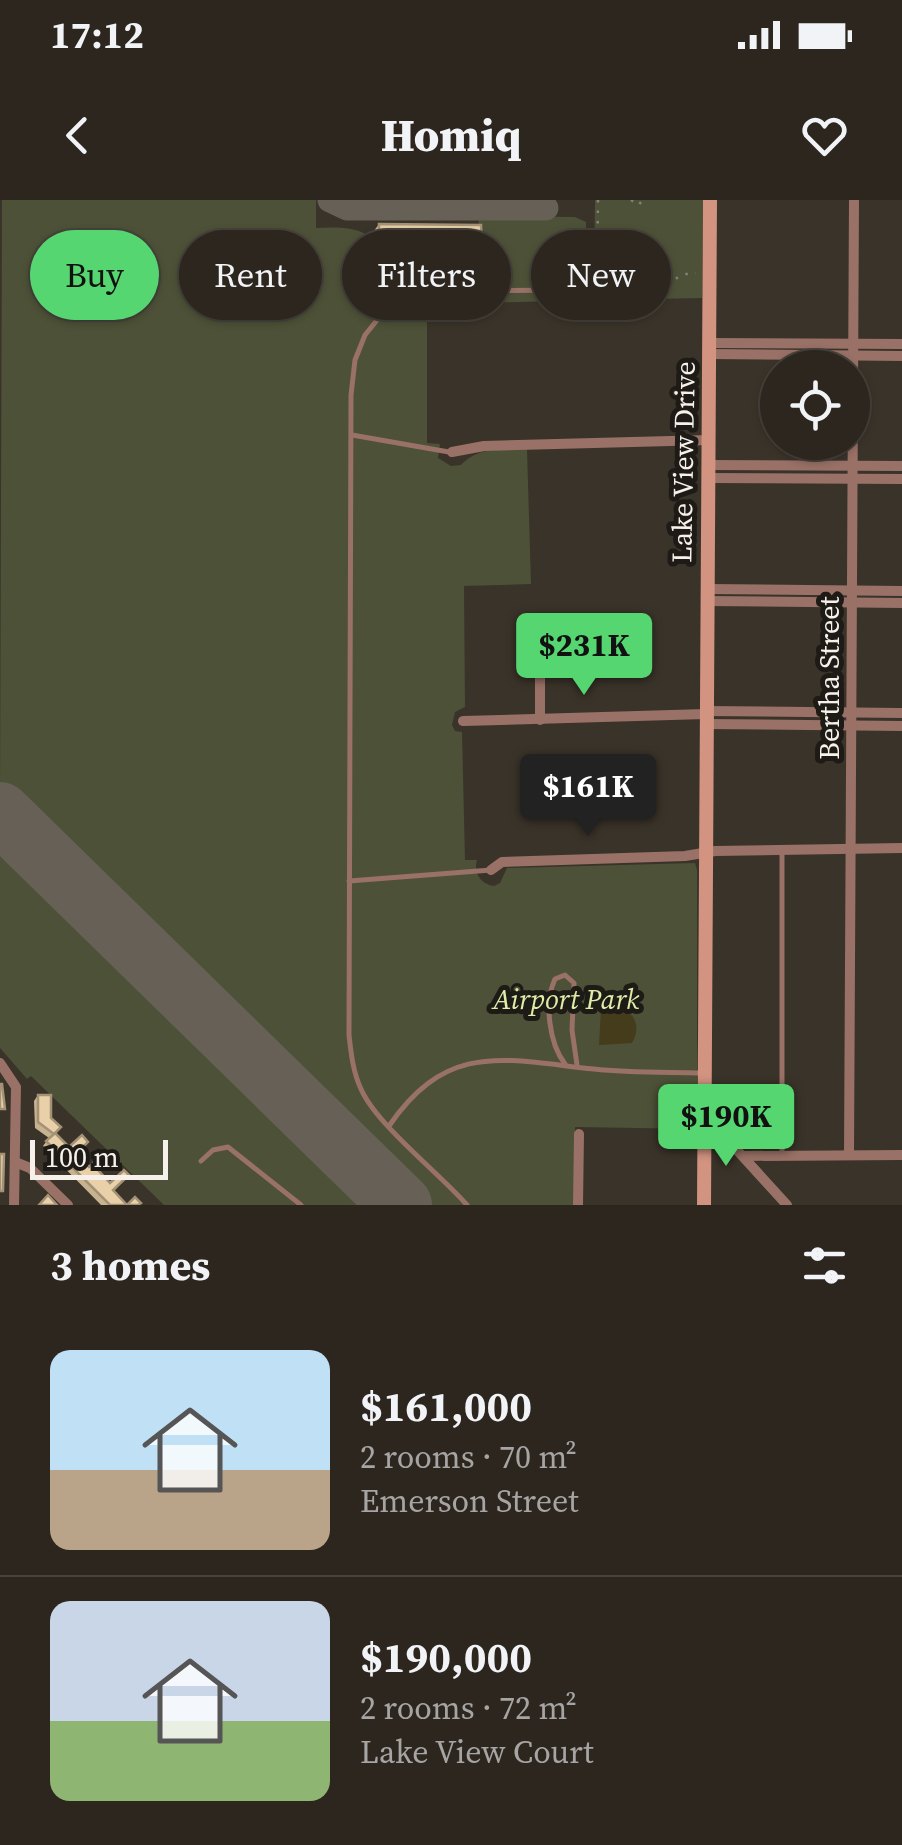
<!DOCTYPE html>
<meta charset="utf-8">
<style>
:root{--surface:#2c261f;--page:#38322c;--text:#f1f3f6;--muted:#a6a5a4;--line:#48433d;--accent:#56d671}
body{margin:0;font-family:"Source Serif 4",serif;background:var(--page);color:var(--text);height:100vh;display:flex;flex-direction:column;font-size:38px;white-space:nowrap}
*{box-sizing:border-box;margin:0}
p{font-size:32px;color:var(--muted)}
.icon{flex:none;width:55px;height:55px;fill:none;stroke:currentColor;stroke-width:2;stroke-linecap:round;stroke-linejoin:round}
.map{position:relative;height:1005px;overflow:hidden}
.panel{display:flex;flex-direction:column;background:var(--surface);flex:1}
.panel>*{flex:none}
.top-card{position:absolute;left:30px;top:30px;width:842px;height:90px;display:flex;gap:20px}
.tools{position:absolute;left:760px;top:150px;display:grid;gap:20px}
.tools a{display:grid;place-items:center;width:110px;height:110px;border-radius:50%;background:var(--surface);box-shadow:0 2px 8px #0004,0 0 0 2px var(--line);font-size:50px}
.scale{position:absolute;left:30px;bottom:25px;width:138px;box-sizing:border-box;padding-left:10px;border:5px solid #f6f2eb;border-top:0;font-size:28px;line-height:35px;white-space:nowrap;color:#f6f2eb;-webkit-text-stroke:8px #1e1b17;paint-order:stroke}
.price{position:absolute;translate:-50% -85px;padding:0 22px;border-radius:10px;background:var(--accent);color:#111;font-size:32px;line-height:65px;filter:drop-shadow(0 2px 5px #0008)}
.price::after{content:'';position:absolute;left:50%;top:60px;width:30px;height:22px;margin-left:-15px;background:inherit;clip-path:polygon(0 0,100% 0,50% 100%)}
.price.current{background:#222;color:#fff}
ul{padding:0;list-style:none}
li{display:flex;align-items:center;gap:30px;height:250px;padding:0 50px}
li+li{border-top:2px solid var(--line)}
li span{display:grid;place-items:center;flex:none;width:280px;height:200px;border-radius:20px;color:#555}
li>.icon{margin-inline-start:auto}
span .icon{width:120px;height:120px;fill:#fffc;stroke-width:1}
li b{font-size:42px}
h2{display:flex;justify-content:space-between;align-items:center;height:120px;padding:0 50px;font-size:42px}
.tag{padding:0 35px;border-radius:45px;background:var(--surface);box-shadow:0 2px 8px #0004,0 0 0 2px var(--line);font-size:35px;line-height:90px}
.tag.current{background:var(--accent);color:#111}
.status{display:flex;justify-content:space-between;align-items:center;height:70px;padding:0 50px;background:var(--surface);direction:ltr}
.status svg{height:28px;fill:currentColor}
header{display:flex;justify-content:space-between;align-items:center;height:130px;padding:0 50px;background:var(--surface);font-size:45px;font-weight:800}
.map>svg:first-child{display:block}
.green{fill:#4c5137}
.sand{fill:#443c1b}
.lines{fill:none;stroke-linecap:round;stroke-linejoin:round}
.taxiway{stroke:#666056;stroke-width:25}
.runway{stroke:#666056;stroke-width:62}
.path{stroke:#878179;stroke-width:2.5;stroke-dasharray:2.5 8;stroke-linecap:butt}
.lane{stroke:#997166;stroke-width:5}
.street{stroke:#997166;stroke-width:10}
.secondary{stroke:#d29381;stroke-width:14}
.wall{fill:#c8b390}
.shaded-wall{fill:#a39276}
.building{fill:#e9d0a8;stroke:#a39276;stroke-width:2.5}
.labels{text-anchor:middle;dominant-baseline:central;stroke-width:10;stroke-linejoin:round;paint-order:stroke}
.street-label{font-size:28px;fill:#f6f2eb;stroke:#1e1b17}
.park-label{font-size:28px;font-style:italic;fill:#e0eca7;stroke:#1e1b17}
</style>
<div class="status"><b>17:12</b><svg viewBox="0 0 49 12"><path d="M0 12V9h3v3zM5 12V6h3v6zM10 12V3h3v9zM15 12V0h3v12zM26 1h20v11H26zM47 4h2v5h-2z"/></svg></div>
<header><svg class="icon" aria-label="back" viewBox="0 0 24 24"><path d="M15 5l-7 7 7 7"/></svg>Homiq<svg class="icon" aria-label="heart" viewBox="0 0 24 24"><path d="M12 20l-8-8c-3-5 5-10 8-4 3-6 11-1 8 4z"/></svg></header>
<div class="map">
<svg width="902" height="1005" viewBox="0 0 902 1005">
<rect width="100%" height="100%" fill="#3a3329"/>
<g class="green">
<path d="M 2,0 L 316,0 L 316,28 C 376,24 368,40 409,71 L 449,71 L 451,59 L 478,35 L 479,16 L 575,17 L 586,22 L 586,60 L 592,61 L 594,76 L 595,0 L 703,0 L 702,98 L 427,104 L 427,243 L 440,244 L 438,258 L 451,266 L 461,265 C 478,246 502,250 527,249 L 531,384 L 464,386 L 465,507 L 455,512 L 452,525 L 455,531 L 462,532 L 465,660 L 477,660 C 473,673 481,684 494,686 L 500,683 L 507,668 L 695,663 L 697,670 L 697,929 L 575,927 L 575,1005 L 424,1005 L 0,587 Z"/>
<polygon points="0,644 369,1005 164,1005 31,876 27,879 0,848"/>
</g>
<path class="sand" d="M 610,807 C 632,807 643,824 632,843 L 599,845 L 601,810 Z"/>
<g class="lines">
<polyline class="taxiway" points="330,0 347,8 546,8"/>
<polyline class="runway" points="0,613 401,1005"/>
<g class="path">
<path d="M 598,0 L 597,81 L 602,90 C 617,95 644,93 659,87 C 674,82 679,73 696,73"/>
<polyline points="631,0 639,5 642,0"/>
</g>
<g class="lane">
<polyline points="352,235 449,252"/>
<polyline points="782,650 782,956"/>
<polyline points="349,681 491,670"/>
<path d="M 565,864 C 549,843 544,803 555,779 L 565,775 L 574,783 L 572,830 L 577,865"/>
<path d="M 389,926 C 448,840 505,860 594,869 C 629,873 666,872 702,873"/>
<polyline points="201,961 213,950 228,947 301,1005"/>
<path d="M 467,1005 C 439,973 376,924 361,889 C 353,872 351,853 349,835 L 351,195 L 355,160 L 365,135 L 382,114 L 415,91 L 572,90 L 586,82 L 589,61"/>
</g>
<g class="street">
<polyline points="710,143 902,144"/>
<polyline points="709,154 902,156"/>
<polyline points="452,252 484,246 709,240"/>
<polyline points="708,265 902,266"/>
<polyline points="708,278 902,279"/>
<polyline points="707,389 902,391"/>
<polyline points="707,401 902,403"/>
<polyline points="705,511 902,513"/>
<polyline points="540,520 540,428"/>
<polyline points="463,521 706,514"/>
<polyline points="705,524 902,526"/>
<polyline points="491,670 502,662 685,656 715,651 902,648"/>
<polyline points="0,863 16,887 14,1005"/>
<polyline points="704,933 725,937 787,1005"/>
<polyline points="849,955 854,0"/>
<polyline points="743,956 902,955"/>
<polyline points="15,962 30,968 68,1005"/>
<polyline points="578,1005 579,934"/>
</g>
<polyline class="secondary" points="704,1005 710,0"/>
</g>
<g class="wall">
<polygon points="379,24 474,59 452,59 444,71 409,71 409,66 371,66 371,35"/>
<polygon points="38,895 51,918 56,933 69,947 88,942 77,955 89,967 100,972 110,983 129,975 114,991 127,1005 139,1005 101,1005 43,946 49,938 35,928 34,901"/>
</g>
<g class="shaded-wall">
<polygon points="452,48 482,48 474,59 444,59"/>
<polygon points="379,55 416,55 409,66 371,66"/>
<polygon points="416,60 452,60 444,71 409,71"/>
</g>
<g class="building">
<polygon points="379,24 481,25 482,48 452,48 452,60 416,60 416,55 379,55"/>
<polygon points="0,884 2,884 5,909 0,909"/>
<polygon points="38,895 51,895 51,918 61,927 55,933 69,947 82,935 88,942 76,954 89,967 101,955 108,962 99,971 110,983 124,970 129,975 113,990 127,1005 135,997 141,1003 138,1005 110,1005 46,941 54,934 38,922"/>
<polygon points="0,954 4,954 3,991 0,991"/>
<polygon points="48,995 57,1005 39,1005"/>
</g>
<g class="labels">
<g class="street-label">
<text transform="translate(683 262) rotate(-89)">Lake View Drive</text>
<text transform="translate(829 478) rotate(-90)">Bertha Street</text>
</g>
<g class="park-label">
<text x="566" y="799">Airport Park</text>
</g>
</g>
</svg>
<div class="tools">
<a><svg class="icon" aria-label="locate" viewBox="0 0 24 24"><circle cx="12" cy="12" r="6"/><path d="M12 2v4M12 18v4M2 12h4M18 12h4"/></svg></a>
</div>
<div class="scale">100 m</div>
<b class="price" style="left:584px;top:498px">$231K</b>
<b class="price current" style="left:588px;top:639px">$161K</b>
<b class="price" style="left:726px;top:969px">$190K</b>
<div class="top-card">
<a class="tag current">Buy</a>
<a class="tag">Rent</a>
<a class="tag">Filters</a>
<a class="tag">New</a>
</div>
</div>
<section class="panel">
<h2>3 homes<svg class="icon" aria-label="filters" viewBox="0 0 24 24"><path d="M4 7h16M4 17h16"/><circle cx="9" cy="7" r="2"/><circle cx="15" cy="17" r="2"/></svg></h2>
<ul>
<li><span style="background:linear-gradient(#bfe0f5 60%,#b9a48a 0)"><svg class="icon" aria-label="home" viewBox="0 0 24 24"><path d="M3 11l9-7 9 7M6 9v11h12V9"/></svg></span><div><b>$161,000</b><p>2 rooms · 70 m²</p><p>Emerson Street</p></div></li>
<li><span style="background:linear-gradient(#c9d6e8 60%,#8fb573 0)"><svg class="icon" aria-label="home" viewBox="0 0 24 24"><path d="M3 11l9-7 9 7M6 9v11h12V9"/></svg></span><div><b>$190,000</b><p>2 rooms · 72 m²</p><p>Lake View Court</p></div></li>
</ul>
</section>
